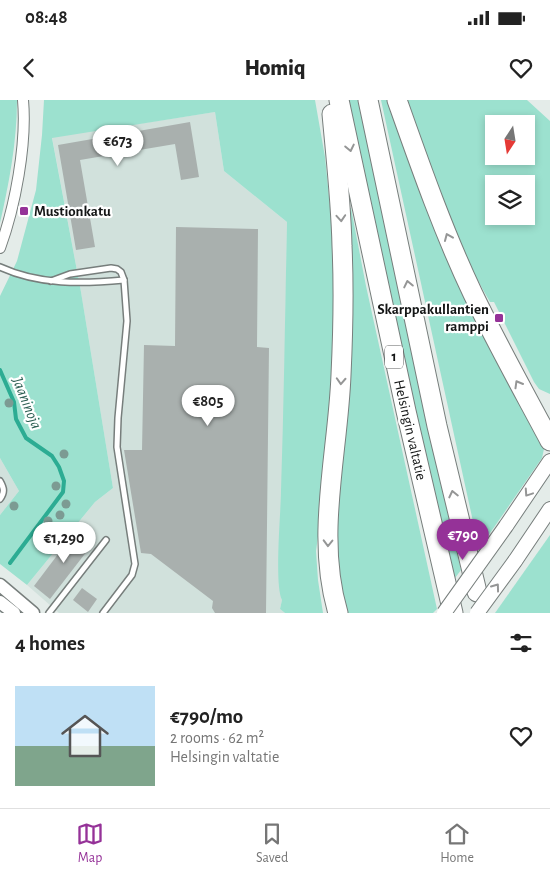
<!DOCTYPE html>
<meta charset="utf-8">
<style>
:root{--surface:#fff;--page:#f6f6f6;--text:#222;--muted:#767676;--line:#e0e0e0;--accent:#953298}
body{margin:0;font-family:"Alegreya Sans",sans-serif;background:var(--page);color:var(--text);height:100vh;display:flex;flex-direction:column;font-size:19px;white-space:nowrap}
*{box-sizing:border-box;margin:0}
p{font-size:16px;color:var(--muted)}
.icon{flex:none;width:28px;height:28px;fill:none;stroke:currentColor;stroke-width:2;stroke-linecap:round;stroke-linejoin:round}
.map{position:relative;height:513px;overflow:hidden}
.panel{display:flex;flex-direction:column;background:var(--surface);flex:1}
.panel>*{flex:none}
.needle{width:32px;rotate:192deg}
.fabs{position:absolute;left:485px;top:15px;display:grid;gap:10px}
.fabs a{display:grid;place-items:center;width:50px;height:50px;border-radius:0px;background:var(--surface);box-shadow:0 2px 8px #0003;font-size:25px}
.price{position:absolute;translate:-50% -42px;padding:0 11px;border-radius:18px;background:#fff;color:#222;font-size:16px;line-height:32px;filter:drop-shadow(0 1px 2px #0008)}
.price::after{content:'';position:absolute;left:50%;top:30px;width:15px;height:11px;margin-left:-8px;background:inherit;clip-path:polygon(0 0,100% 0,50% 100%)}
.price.current{background:var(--accent);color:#fff}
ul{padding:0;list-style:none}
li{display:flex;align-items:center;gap:15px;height:125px;padding:0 15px}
li span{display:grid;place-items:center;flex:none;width:140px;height:100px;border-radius:0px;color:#555}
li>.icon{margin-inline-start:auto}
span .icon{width:60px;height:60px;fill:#fffc;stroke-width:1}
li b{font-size:21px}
h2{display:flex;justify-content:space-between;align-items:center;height:60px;padding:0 15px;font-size:21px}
.status{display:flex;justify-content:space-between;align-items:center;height:35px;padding:0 25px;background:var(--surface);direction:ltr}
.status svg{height:14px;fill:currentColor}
header{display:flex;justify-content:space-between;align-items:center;height:65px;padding:0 15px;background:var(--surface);font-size:22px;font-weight:800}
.tab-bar{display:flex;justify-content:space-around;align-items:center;height:70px;border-top:1px solid var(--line);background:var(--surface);font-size:14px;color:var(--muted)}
.tab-bar a{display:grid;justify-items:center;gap:2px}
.tab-bar .current{color:var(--accent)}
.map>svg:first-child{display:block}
.built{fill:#d1e1dc}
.green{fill:#9ce1cf;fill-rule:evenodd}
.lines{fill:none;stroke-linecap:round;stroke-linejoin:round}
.stream{stroke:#2cac93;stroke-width:4}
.building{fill:#a9b0ae}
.service-casing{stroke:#777e7c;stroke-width:8}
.minor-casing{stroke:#777e7c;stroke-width:12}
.tertiary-casing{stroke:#777e7c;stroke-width:15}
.secondary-casing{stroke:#777e7c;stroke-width:16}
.motorway-casing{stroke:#777e7c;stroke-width:21}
.service{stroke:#fff;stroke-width:5}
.minor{stroke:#fff;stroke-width:10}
.tertiary{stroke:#fff;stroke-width:12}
.secondary{stroke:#fff;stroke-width:14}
.motorway{stroke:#fff;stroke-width:19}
.secondary-bridge-casing{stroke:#777e7c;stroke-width:16;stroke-linecap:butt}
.secondary-bridge{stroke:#fff;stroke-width:14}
.tree{fill:#7c9b93}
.oneway{stroke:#959696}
.poi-dot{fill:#953298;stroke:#fff;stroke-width:2}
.labels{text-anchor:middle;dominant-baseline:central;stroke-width:4.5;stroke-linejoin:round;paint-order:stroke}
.shield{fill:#fff;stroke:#5a5c5c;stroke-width:1}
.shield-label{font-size:14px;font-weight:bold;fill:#141616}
.poi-label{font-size:15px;font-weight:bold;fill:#141616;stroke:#fff;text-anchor:start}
.street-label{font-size:15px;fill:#141616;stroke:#fff}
.water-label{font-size:16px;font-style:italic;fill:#2e6054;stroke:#fff}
</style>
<div class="status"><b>08:48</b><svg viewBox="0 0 49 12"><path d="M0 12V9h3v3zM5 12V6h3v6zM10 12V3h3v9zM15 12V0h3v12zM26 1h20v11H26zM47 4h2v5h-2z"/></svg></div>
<header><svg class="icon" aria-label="back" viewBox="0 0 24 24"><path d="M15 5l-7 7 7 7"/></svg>Homiq<svg class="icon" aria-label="heart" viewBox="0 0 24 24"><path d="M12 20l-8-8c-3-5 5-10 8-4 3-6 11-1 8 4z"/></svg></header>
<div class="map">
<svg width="550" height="513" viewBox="0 0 550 513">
<rect width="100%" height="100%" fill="#e4ece9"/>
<g class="built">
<polygon points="215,12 224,71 287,122 284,317 279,468 282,500 280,509 285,513 59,513 27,485 95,402 113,388 81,192 52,37"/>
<polygon points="0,358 19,391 0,415"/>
</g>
<g class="green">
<path d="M 0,0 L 17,0 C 17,42 9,83 0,123 Z"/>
<path d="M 44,0 L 315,0 L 325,57 L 334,146 L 334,291 L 328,365 L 316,451 L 318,480 L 323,513 L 285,513 L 280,509 L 282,500 C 274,484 281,412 281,390 C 284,301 285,212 287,122 L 224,71 L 215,12 L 52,38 L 81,192 L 113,388 L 95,402 L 27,485 L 0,464 L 0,415 L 19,391 L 0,358 L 0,196 L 17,161 L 36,90 L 42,35 Z"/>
<polygon points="349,0 358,0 424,312 461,470 452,482"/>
<polygon points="381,0 390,0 540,336 544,349 542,358 479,449"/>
<path d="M 403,0 L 527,0 L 550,21 L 550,294 L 539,289 L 534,282 L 494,202 L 490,202 C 453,139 429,68 403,0 ZM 494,24 L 526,24 L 526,56 L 494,56 ZM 494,84 L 526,84 L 526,116 L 494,116 Z"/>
<polygon points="346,108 351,108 366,186 437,509 433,513 348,513 335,464"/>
<polygon points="550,435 550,513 495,513"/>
</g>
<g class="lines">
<polyline class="stream" points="0,270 14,302 16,319 26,338 52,356 59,367 64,381 63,392 10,463"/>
</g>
<g class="building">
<polygon points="190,22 199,77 181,80 175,44 80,60 95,147 76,150 58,45"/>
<polygon points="176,127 258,129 257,247 269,248 266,513 215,513 212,508 213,501 151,454 141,453 124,350 142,350 144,245 175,246"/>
<polygon points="77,429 94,442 50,499 34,486"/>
<polygon points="82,488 97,499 88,512 73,500"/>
</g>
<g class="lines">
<defs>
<g id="service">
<path d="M 0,167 C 39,185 82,184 124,180"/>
<polyline points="51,181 70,174 111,168 117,169 121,172 124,180 127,221 118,318 117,347 135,464 132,475 103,513"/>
<path d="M 0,381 C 4,388 5,392 0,399"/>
<polyline points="49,513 106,440"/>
</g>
<path id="minor" d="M 0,148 C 15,107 27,44 23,0"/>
<g id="tertiary">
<polyline points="0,485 33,513"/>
<polyline points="0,502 14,513"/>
</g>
<g id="secondary">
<polyline points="506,426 550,361"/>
<polyline points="515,461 550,409"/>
</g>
<g id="motorway">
<polyline points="339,0 406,311 453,513"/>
<polyline points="368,0 437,326 477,492"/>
<path d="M 397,0 C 420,65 443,131 473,194 C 497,244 524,292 550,341"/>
<path d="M 332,14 C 336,58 341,102 342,146 C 344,189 343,233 341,275 C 338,354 315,436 338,513"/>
</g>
</defs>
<use href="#service" class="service-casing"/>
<use href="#minor" class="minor-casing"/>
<use href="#tertiary" class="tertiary-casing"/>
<use href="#secondary" class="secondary-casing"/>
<use href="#motorway" class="motorway-casing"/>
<use href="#service" class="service"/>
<use href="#minor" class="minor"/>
<use href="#tertiary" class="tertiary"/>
<use href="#secondary" class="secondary"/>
<use href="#motorway" class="motorway"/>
<defs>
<g id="secondary-bridge">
<polyline points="444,513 506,426"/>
<polyline points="477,513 515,461"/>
</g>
</defs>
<use href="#secondary-bridge" class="secondary-bridge-casing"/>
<use href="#secondary-bridge" class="secondary-bridge"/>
</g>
<g class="tree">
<circle cx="9" cy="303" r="4.5"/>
<circle cx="64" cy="354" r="4.5"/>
<circle cx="56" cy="386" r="4.5"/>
<circle cx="66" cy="404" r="4.5"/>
<circle cx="14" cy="406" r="4.5"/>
<circle cx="60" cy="415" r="4.5"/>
<circle cx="48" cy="421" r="4.5"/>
</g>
<defs><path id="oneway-chevron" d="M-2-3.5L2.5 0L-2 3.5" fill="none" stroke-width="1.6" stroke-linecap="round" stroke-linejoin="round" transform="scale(1.25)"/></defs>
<g class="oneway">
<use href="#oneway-chevron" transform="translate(350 48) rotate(78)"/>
<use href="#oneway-chevron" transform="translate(341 118) rotate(86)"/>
<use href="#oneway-chevron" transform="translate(448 137) rotate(-113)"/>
<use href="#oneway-chevron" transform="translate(408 184) rotate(-102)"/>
<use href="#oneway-chevron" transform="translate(341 281) rotate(93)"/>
<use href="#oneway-chevron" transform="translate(518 284) rotate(-120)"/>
<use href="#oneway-chevron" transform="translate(528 393) rotate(124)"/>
<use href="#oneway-chevron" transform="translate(453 394) rotate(-103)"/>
<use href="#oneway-chevron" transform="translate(328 443) rotate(91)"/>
<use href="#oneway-chevron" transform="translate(496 487) rotate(-54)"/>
</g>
<g class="poi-dot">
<rect x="19" y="106" width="10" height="10" rx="2.5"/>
<rect x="494" y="213" width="10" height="10" rx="2.5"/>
</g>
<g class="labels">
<rect class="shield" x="385" y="245.5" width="18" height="23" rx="4"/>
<g class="shield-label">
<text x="394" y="257">1</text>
</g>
<g class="poi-label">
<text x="34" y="111">Mustionkatu</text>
<text x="489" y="209" text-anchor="end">Skarppakullantien<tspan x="489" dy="17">ramppi</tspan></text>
</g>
<g class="street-label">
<text transform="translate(410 330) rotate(77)">Helsingin valtatie</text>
</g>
<g class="water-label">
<text transform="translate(27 303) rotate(68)">Jaaninoja</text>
</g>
</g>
</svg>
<div class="fabs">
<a><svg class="needle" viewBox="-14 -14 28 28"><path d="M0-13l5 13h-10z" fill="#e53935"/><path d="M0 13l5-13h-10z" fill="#767676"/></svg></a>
<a><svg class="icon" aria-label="layers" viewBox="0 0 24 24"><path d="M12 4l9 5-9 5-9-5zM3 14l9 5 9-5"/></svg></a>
</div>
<b class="price" style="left:118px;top:67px">€673</b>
<b class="price" style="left:208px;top:327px">€805</b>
<b class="price current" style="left:463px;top:461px">€790</b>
<b class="price" style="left:64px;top:464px">€1,290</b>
</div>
<section class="panel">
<h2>4 homes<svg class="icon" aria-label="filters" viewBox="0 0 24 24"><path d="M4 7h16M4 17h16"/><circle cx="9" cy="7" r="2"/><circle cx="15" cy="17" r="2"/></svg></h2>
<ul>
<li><span style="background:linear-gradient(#bfe0f5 60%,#7fa58c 0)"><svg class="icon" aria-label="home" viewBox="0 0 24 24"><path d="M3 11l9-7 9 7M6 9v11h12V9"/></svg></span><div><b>€790/mo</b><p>2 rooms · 62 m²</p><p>Helsingin valtatie</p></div><svg class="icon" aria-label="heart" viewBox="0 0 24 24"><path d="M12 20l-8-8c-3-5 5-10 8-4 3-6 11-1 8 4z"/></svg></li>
</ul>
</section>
<nav class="tab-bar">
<a class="current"><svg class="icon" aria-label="map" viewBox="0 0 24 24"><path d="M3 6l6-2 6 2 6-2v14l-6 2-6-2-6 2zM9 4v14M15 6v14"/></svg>Map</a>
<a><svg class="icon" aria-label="saved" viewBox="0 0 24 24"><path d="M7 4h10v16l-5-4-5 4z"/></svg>Saved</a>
<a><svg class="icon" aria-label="home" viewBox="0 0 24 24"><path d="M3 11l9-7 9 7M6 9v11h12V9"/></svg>Home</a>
</nav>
